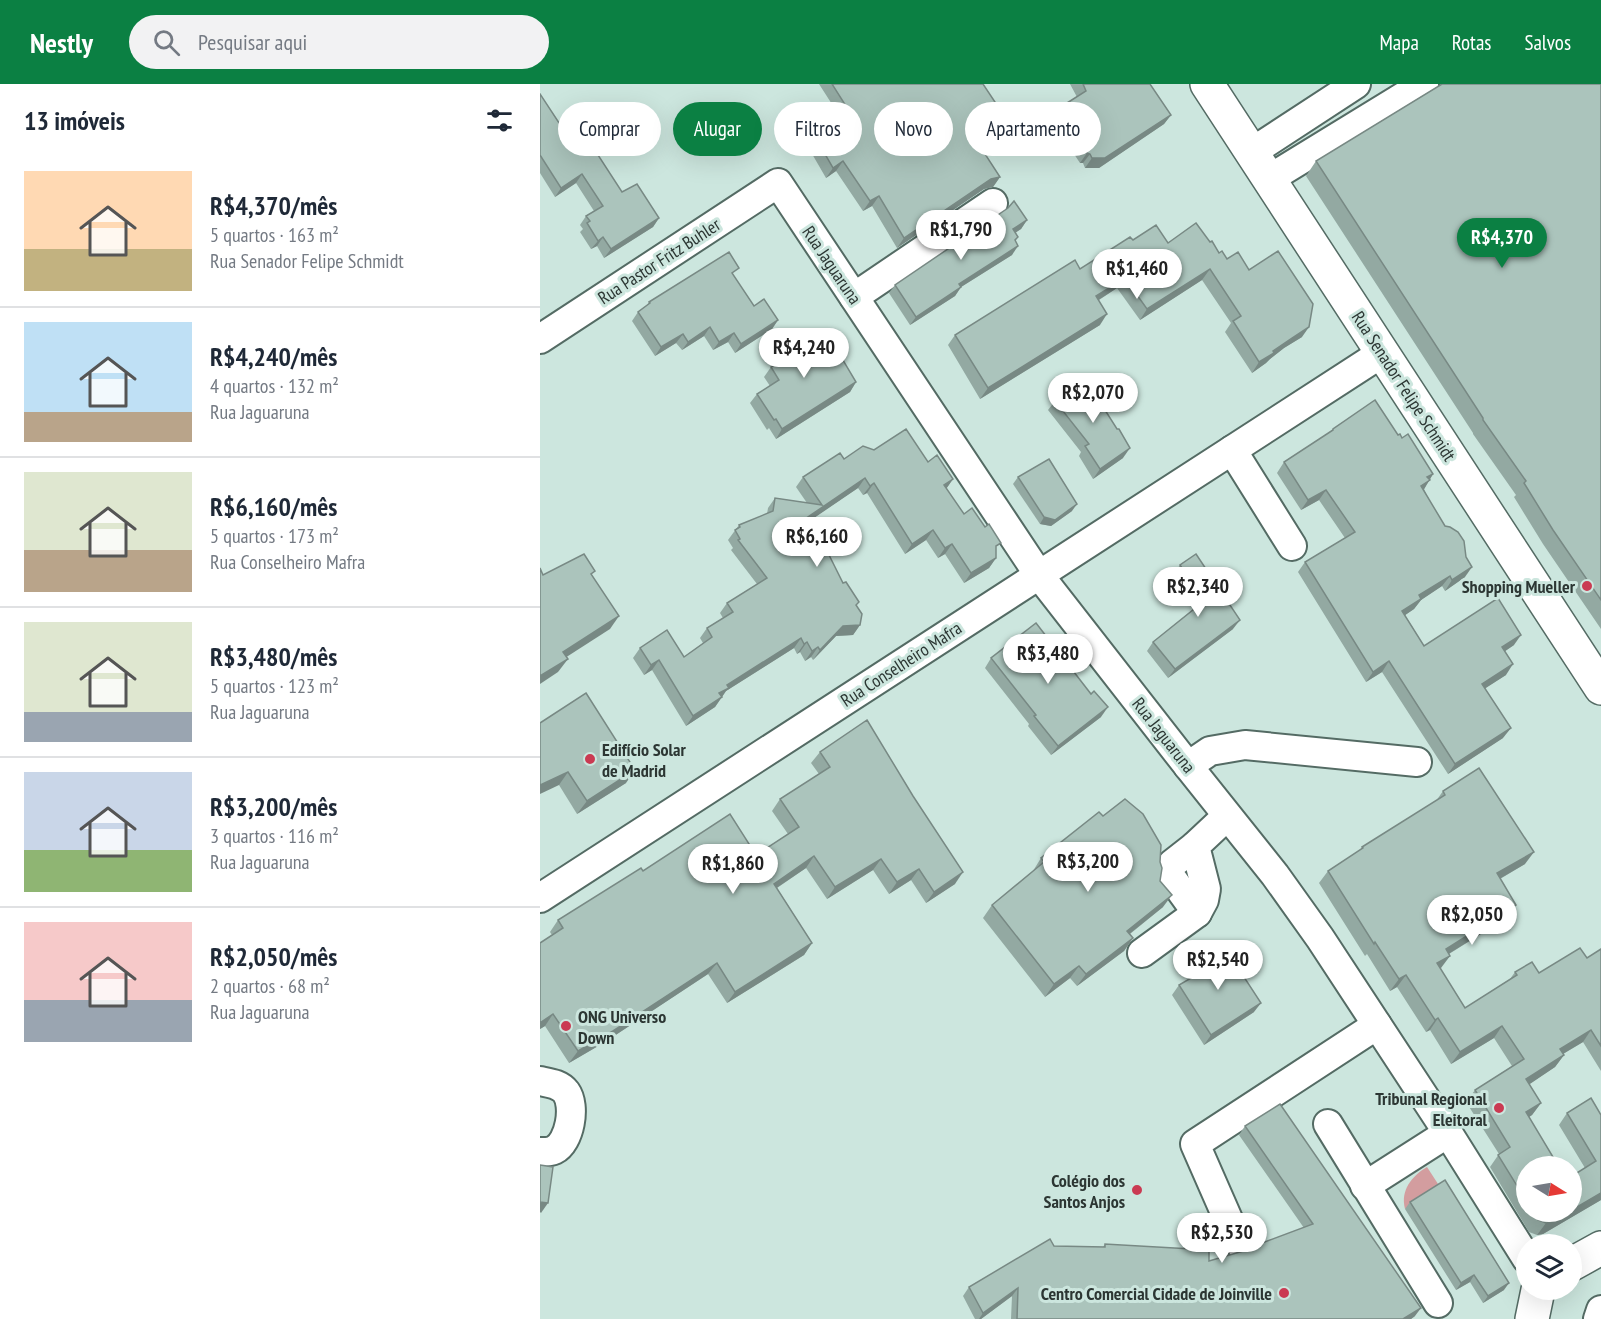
<!DOCTYPE html>
<html lang="pt">
<meta charset="utf-8">
<style>
:root{--surface:#fff;--page:#f2f2f3;--text:#1f2937;--muted:#747a83;--line:#e0e1e3;--accent:#0b8043}
body{margin:0;font-family:"PT Sans Narrow",sans-serif;background:var(--page);color:var(--text);height:100vh;display:flex;flex-direction:column;font-size:22px;white-space:nowrap}
*{box-sizing:border-box;margin:0}
p{font-size:20px;color:var(--muted)}
.icon{flex:none;width:33px;height:33px;fill:none;stroke:currentColor;stroke-width:2;stroke-linecap:round;stroke-linejoin:round}
.map{position:relative;flex:1;overflow:hidden}
.side{display:flex;flex-direction:column;background:var(--surface);width:540px}
.side>*{flex:none}
.banner{position:absolute;left:18px;top:18px;width:570px;height:54px;display:flex;gap:12px}
.needle{width:39px;rotate:101deg}
.tools{position:absolute;left:976px;top:1072px;display:grid;gap:12px}
.tools a{display:grid;place-items:center;width:66px;height:66px;border-radius:50%;background:var(--surface);box-shadow:0 6px 24px #0002;font-size:30px}
.price{position:absolute;translate:-50% -51px;padding:0 14px;border-radius:21px;background:#fff;color:#222;font-size:20px;line-height:39px;filter:drop-shadow(0 2px 3px #0008)}
.price::after{content:'';position:absolute;left:50%;top:36px;width:18px;height:14px;margin-left:-9px;background:inherit;clip-path:polygon(0 0,100% 0,50% 100%)}
.price.active{background:var(--accent);color:#fff}
ul{padding:0;list-style:none}
li{display:flex;align-items:center;gap:18px;height:150px;padding:0 24px}
li+li{border-top:2px solid var(--line)}
li span{display:grid;place-items:center;flex:none;width:168px;height:120px;border-radius:0px;color:#555}
li>.icon{margin-inline-start:auto}
span .icon{width:72px;height:72px;fill:#fffc;stroke-width:1}
li b{font-size:26px}
h2{display:flex;justify-content:space-between;align-items:center;height:72px;padding:0 24px;font-size:26px}
.tag{padding:0 21px;border-radius:27px;background:var(--surface);box-shadow:0 6px 24px #0002;font-size:21px;line-height:54px}
.tag.active{background:var(--accent);color:#fff}
header{display:flex;align-items:center;gap:36px;box-sizing:border-box;height:84px;padding:0 30px;background:var(--accent);color:#fff}
header strong{font-size:28px}
nav{display:flex;gap:33px;margin-inline-start:auto;font-size:21px}
.search{width:420px;height:54px;background:var(--page);display:flex;align-items:center;gap:15px;box-sizing:border-box;padding:0 21px;border-radius:33px;color:var(--muted);font-size:22px}
main{display:flex;flex:1;min-height:0}
.map>svg:first-child{display:block}
.green{fill:#d39d9f}
.lines{fill:none;stroke-linecap:round;stroke-linejoin:round}
.minor-casing{stroke:#546b64;stroke-width:32}
.major-casing{stroke:#546b64;stroke-width:36}
.minor{stroke:#fff;stroke-width:28}
.major{stroke:#fff;stroke-width:33}
.wall{fill:#93a9a2}
.shaded-wall{fill:#788984}
.building{fill:#abc4bc;stroke:#788984;stroke-width:1.5}
.poi-dot{fill:#ca3a52;stroke:#cce6de;stroke-width:2}
.labels{text-anchor:middle;dominant-baseline:central;stroke-width:6;stroke-linejoin:round;paint-order:stroke}
.street-label{font-size:18px;fill:#2c3633;stroke:#cce6de}
.poi-label{font-size:18px;font-weight:bold;fill:#2c3633;stroke:#cce6de;text-anchor:end}
</style>
<header>
<strong>Nestly</strong>
<div class="search"><svg class="icon" aria-label="search" viewBox="0 0 24 24"><circle cx="10" cy="10" r="6"/><path d="M15 15l6 6"/></svg>Pesquisar aqui</div>
<nav><a>Mapa</a><a>Rotas</a><a>Salvos</a></nav>
</header>
<main>
<section class="side">
<h2>13 imóveis<svg class="icon" aria-label="filters" viewBox="0 0 24 24"><path d="M4 7h16M4 17h16"/><circle cx="9" cy="7" r="2"/><circle cx="15" cy="17" r="2"/></svg></h2>
<ul>
<li><span style="background:linear-gradient(#ffd9b3 65%,#c2b280 0)"><svg class="icon" aria-label="home" viewBox="0 0 24 24"><path d="M3 11l9-7 9 7M6 9v11h12V9"/></svg></span><div><b>R$4,370/mês</b><p>5 quartos · 163 m²</p><p>Rua Senador Felipe Schmidt</p></div></li>
<li><span style="background:linear-gradient(#bfe0f5 75%,#b9a48a 0)"><svg class="icon" aria-label="home" viewBox="0 0 24 24"><path d="M3 11l9-7 9 7M6 9v11h12V9"/></svg></span><div><b>R$4,240/mês</b><p>4 quartos · 132 m²</p><p>Rua Jaguaruna</p></div></li>
<li><span style="background:linear-gradient(#dfe7d0 65%,#b9a48a 0)"><svg class="icon" aria-label="home" viewBox="0 0 24 24"><path d="M3 11l9-7 9 7M6 9v11h12V9"/></svg></span><div><b>R$6,160/mês</b><p>5 quartos · 173 m²</p><p>Rua Conselheiro Mafra</p></div></li>
<li><span style="background:linear-gradient(#dfe7d0 75%,#9aa5b1 0)"><svg class="icon" aria-label="home" viewBox="0 0 24 24"><path d="M3 11l9-7 9 7M6 9v11h12V9"/></svg></span><div><b>R$3,480/mês</b><p>5 quartos · 123 m²</p><p>Rua Jaguaruna</p></div></li>
<li><span style="background:linear-gradient(#c9d6e8 65%,#8fb573 0)"><svg class="icon" aria-label="home" viewBox="0 0 24 24"><path d="M3 11l9-7 9 7M6 9v11h12V9"/></svg></span><div><b>R$3,200/mês</b><p>3 quartos · 116 m²</p><p>Rua Jaguaruna</p></div></li>
<li><span style="background:linear-gradient(#f6c9c9 65%,#9aa5b1 0)"><svg class="icon" aria-label="home" viewBox="0 0 24 24"><path d="M3 11l9-7 9 7M6 9v11h12V9"/></svg></span><div><b>R$2,050/mês</b><p>2 quartos · 68 m²</p><p>Rua Jaguaruna</p></div></li>
</ul>
</section>
<div class="map">
<svg width="1061" height="1235" viewBox="0 0 1061 1235">
<rect width="100%" height="100%" fill="#cce6de"/>
<path class="green" d="M 887,1083 L 900,1103 L 865,1125 C 860,1106 872,1092 887,1083 Z"/>
<g class="lines">
<defs>
<g id="minor">
<polyline points="712,68 816,0"/>
<polyline points="729,95 884,0"/>
<polyline points="314,213 453,119"/>
<polyline points="0,255 238,99 499,491 648,682 735,791 780,854 908,1049 987,1175"/>
<polyline points="692,366 752,462"/>
<polyline points="648,682 670,667 705,661 877,678"/>
<polyline points="655,762 632,780 628,789 657,829"/>
<polyline points="0,814 842,269"/>
<polyline points="602,869 657,829 664,816 666,805 655,762 687,732"/>
<path d="M 0,997 C 10,999 20,1000 26,1008 C 36,1022 30,1058 14,1066 C 10,1068 5,1068 0,1068"/>
<polyline points="788,1040 898,1219"/>
<polyline points="825,1102 908,1049"/>
<polyline points="698,1158 655,1060 837,941"/>
<polyline points="1058,1235 1061,1226"/>
</g>
<g id="major">
<polyline points="667,0 1061,604"/>
<polyline points="1032,1180 1061,1164"/>
<polyline points="992,1235 998,1206"/>
</g>
</defs>
<use href="#minor" class="minor-casing"/>
<use href="#major" class="major-casing"/>
<use href="#minor" class="minor"/>
<use href="#major" class="major"/>
</g>
<g class="wall">
<polygon points="279,0 443,0 456,39 434,54 460,93 453,103 444,105 357,164 332,122 323,127 296,87 286,94 264,56 271,46 297,28"/>
<polygon points="530,0 610,0 631,31 624,40 559,84 545,84 543,79 540,79 518,46 519,44 514,37 527,19 537,13"/>
<polygon points="900,0 1061,0 1061,545 1003,460 974,413 976,411 933,350 933,349 766,92 776,77 900,1"/>
<polygon points="0,10 23,45 82,108 119,134 113,143 64,174 57,162 51,165 40,148 43,145 40,141 46,132 54,127 36,99 15,113 0,89"/>
<polygon points="487,136 481,145 475,149 478,153 475,157 472,171 421,203 415,212 370,241 349,209 355,201"/>
<polygon points="593,156 628,159 670,158 679,169 687,175 709,186 762,253 744,264 730,275 726,279 712,289 685,248 691,239 662,196 600,236 577,204 559,216 560,241 440,315 408,261 415,251 540,185"/>
<polygon points="194,192 214,222 238,236 232,245 195,269 188,258 173,266 164,252 142,266 136,259 115,272 92,237 98,228 107,221 109,218"/>
<polygon points="232,248 268,264 296,274 316,298 310,308 236,355 229,344 227,346 210,319 217,310 230,302 224,293 231,283 237,280 225,257"/>
<polygon points="515,317 583,374 553,395 539,372 541,368 508,326"/>
<polygon points="793,345 858,351 862,354 893,390 884,405 925,493 905,507 902,502 881,516 874,525 865,531 884,562 974,561 965,567 966,591 945,604 963,654 908,690 842,588 826,598 758,488 765,478 805,454 779,416 761,426 737,389 744,378 790,348"/>
<polygon points="334,366 388,378 413,395 406,405 424,430 456,466 456,474 449,484 424,499 405,470 398,474 386,456 365,470 327,409 323,411 318,404 267,438 272,445 269,449 303,499 316,521 320,541 313,551 296,552 273,576 271,573 265,577 260,568 257,570 254,564 186,607 175,623 146,642 112,586 104,591 93,574 100,564 144,573 163,559 160,554 167,544 183,534 180,529 187,519 217,500 191,466 193,464 188,456 199,441 227,430 228,424 235,414 267,419 256,403 263,393 304,375"/>
<polygon points="478,393 532,427 511,442 500,440 473,400"/>
<polygon points="640,481 693,545 628,594 607,567 613,558 655,524 633,491"/>
<polygon points="451,574 551,610 561,633 511,671 488,642 489,640 445,584"/>
<polygon points="0,639 86,699 37,730 19,701"/>
<polygon points="280,668 415,800 386,819 371,796 349,810 333,786 287,815 266,784 237,804 272,859 264,871 187,919 168,890 65,958 29,979 5,942 0,945 0,859 12,851 10,848 18,836 103,787 216,771 248,750 232,727 240,715 279,690 271,679"/>
<polygon points="903,707 985,780 960,795 976,821 968,833 909,870 900,884 925,924 970,895 975,888 999,889 1047,874 1061,865 1061,987 1043,958 1023,970 1024,971 1015,983 989,1000 1001,1019 992,1031 989,1033 987,1083 987,1128 1032,1128 1045,1084 1019,1041 1027,1029 1051,1014 1061,1116 1003,1150 997,1151 989,1148 950,1083 959,1070 926,1018 935,1006 972,982 954,954 911,980 890,946 886,948 857,903 850,907 827,870 825,872 779,799 788,787 820,766 822,763 896,717"/>
<polygon points="501,774 620,797 623,823 590,850 593,854 584,867 537,902 530,894 505,913 443,834 452,821 493,787"/>
<polygon points="649,875 677,878 714,928 664,961 632,911 639,901 649,895 642,885"/>
<polygon points="705,1042 875,1232 871,1235 471,1235 472,1212 441,1235 435,1235 423,1212 429,1203 514,1162 563,1163 565,1160 669,1177 710,1165 764,1144 699,1051"/>
<polygon points="870,1118 964,1206 943,1219 930,1198 916,1206 865,1125"/>
</g>
<g class="shaded-wall">
<polygon points="463,30 456,39 425,60 432,50"/>
<polygon points="631,31 624,40 559,84 545,84 552,74"/>
<polygon points="547,69 550,70 543,79 540,79"/>
<polygon points="303,77 296,87 286,94 293,84"/>
<polygon points="42,90 36,99 15,113 21,104"/>
<polygon points="460,93 453,103 444,105 357,164 364,154 451,95"/>
<polygon points="339,112 332,122 323,127 330,117"/>
<polygon points="119,134 113,143 64,174 71,165"/>
<polygon points="487,136 481,145 467,154 473,145"/>
<polygon points="63,153 57,162 51,165 58,157"/>
<polygon points="478,162 472,171 413,208 419,200"/>
<polygon points="670,185 662,196 600,236 607,225"/>
<polygon points="585,194 577,204 549,222 556,212"/>
<polygon points="421,203 415,212 370,241 376,233"/>
<polygon points="567,230 560,241 440,315 448,304"/>
<polygon points="238,236 232,245 195,269 201,260"/>
<polygon points="170,243 164,252 142,266 148,258"/>
<polygon points="769,243 762,253 744,264 730,275 726,279 712,289 719,278 733,267"/>
<polygon points="194,249 188,258 173,266 179,258"/>
<polygon points="143,250 136,259 115,272 121,263"/>
<polygon points="316,298 310,308 236,355 242,345"/>
<polygon points="590,364 583,374 553,395 560,385"/>
<polygon points="893,390 883,407 874,412 887,393"/>
<polygon points="325,394 318,404 258,445 265,435"/>
<polygon points="413,395 406,405 404,401"/>
<polygon points="334,399 327,409 323,411 330,402"/>
<polygon points="786,406 779,416 761,426 768,416"/>
<polygon points="537,420 532,427 511,442 500,440 504,433"/>
<polygon points="393,446 386,456 365,470 372,460"/>
<polygon points="412,460 405,470 398,474 405,464"/>
<polygon points="456,474 449,484 424,499 431,489"/>
<polygon points="932,483 925,493 905,507 912,496"/>
<polygon points="910,492 902,502 881,516 874,525 855,538 862,527 879,511"/>
<polygon points="79,532 70,545 14,581 23,568"/>
<polygon points="700,536 693,545 628,594 635,585"/>
<polygon points="320,541 313,551 296,552 273,576 280,566 303,542"/>
<polygon points="981,551 974,561 955,574 962,563"/>
<polygon points="261,554 254,564 186,607 175,623 146,642 153,632 187,601"/>
<polygon points="267,558 260,568 257,570 264,560"/>
<polygon points="278,563 271,573 265,577 272,567"/>
<polygon points="28,575 18,588 0,600 0,592"/>
<polygon points="119,576 112,586 104,591 111,581"/>
<polygon points="849,577 842,588 826,598 833,588"/>
<polygon points="973,580 966,591 935,611 942,600"/>
<polygon points="568,623 561,633 511,671 518,662"/>
<polygon points="971,644 963,654 908,690 915,680"/>
<polygon points="95,686 86,699 37,730 47,717"/>
<polygon points="28,688 19,701 0,710 0,701"/>
<polygon points="994,768 985,780 949,801 957,789"/>
<polygon points="274,772 266,784 226,811 234,800"/>
<polygon points="341,775 333,786 287,815 295,803"/>
<polygon points="379,785 371,796 349,810 357,798"/>
<polygon points="423,788 415,800 386,819 394,808"/>
<polygon points="632,811 623,823 578,859 587,847"/>
<polygon points="976,821 968,833 897,877 906,865"/>
<polygon points="593,854 584,867 537,902 546,890"/>
<polygon points="272,859 264,871 187,919 195,908"/>
<polygon points="910,872 901,884 889,891 897,879"/>
<polygon points="177,879 168,890 65,958 29,979 38,967"/>
<polygon points="539,882 530,894 505,913 514,900"/>
<polygon points="866,891 857,903 850,907 859,895"/>
<polygon points="721,919 714,928 664,961 671,951"/>
<polygon points="13,930 5,942 0,945 0,939"/>
<polygon points="898,934 890,946 886,948 895,936"/>
<polygon points="962,942 954,954 911,980 920,968"/>
<polygon points="1051,946 1043,958 1011,977 1020,965"/>
<polygon points="1024,971 1015,983 978,1008 986,995"/>
<polygon points="1001,1019 992,1031 978,1040 986,1028"/>
<polygon points="1061,1109 1061,1116 1003,1150 997,1151 1006,1139 1029,1128 1032,1128 1032,1126"/>
<polygon points="0,1118 8,1119 1,1129 0,1128"/>
<polygon points="934,1191 930,1198 916,1206 921,1199"/>
<polygon points="969,1199 964,1206 943,1219 948,1212"/>
<polygon points="478,1204 472,1212 441,1235 439,1235 443,1229"/>
<polygon points="881,1224 875,1232 871,1235 863,1235"/>
</g>
<g class="building">
<polygon points="292,0 443,0 463,30 432,50 460,93 451,95 364,154 339,112 330,117 303,77 293,84 271,46 306,22"/>
<polygon points="543,0 610,0 631,31 565,74 552,74 550,70 547,69 525,37 526,34 521,27 529,21 527,19 546,7"/>
<polygon points="902,0 1061,0 1061,516 1013,446 984,399 986,397 943,336 943,334 776,77"/>
<polygon points="0,10 23,45 36,37 82,108 97,100 119,134 71,165 63,153 58,157 47,139 50,137 46,132 63,122 42,90 21,104 0,71"/>
<polygon points="474,117 487,136 473,145 478,153 475,156 478,162 419,200 421,203 376,233 355,201 468,124"/>
<polygon points="656,139 670,158 672,157 679,169 682,167 687,175 698,168 709,186 738,167 773,220 769,243 752,254 733,267 734,269 719,278 693,237 701,232 670,185 607,225 585,194 556,212 567,230 448,304 415,251 535,176 540,185 590,153 593,156 616,141 628,159"/>
<polygon points="189,168 199,184 192,189 214,222 224,215 238,236 201,260 194,249 179,258 170,243 148,258 143,250 121,263 98,228 110,219 109,218"/>
<polygon points="232,248 262,254 268,264 282,254 296,274 300,271 316,298 242,345 236,335 234,336 217,310 239,296 231,283 247,275"/>
<polygon points="546,296 577,345 579,345 590,364 560,385 545,362 549,360 515,317"/>
<polygon points="835,316 858,351 860,350 862,354 868,350 893,390 887,393 890,396 881,402 905,442 910,443 918,448 924,457 926,473 932,483 912,496 910,492 879,511 881,515 862,527 884,562 958,514 981,551 962,563 973,580 942,600 971,644 915,680 849,577 833,588 765,478 815,448 786,406 768,416 744,378 793,346 793,345"/>
<polygon points="366,345 388,378 397,371 413,395 404,401 424,430 432,424 445,443 449,440 461,459 456,462 456,474 431,489 412,460 405,464 393,446 372,460 334,399 330,402 325,394 265,435 272,445 268,447 288,469 303,499 306,498 319,518 316,521 322,530 320,541 303,542 280,566 278,563 272,567 267,558 264,560 261,554 187,601 189,604 179,609 182,613 153,632 119,576 111,581 100,564 127,546 144,573 172,553 167,544 193,528 187,519 227,494 198,456 200,455 195,446 200,443 199,441 233,427 235,414 282,421 263,393 300,369 304,375 323,362 334,366"/>
<polygon points="509,375 537,420 515,436 504,433 478,393"/>
<polygon points="44,470 55,487 51,490 79,532 23,568 28,575 0,592 0,484 3,491"/>
<polygon points="656,470 700,536 635,585 613,558 664,517 640,481"/>
<polygon points="496,539 551,610 554,607 568,623 518,662 494,632 496,631 451,574"/>
<polygon points="46,609 95,686 47,717 28,688 0,701 0,639"/>
<polygon points="327,636 373,712 423,788 394,808 379,785 357,798 341,775 295,803 274,772 234,800 272,859 195,908 177,879 73,947 38,967 13,930 0,939 0,859 23,844 18,836 101,784 103,787 190,730 216,771 259,743 240,715 290,683 280,668"/>
<polygon points="939,684 994,768 957,789 976,821 906,865 910,872 897,879 925,924 977,891 975,888 992,878 999,889 1040,864 1047,874 1061,865 1061,962 1051,946 1020,965 1024,971 986,995 1001,1019 986,1028 1019,1083 987,1083 987,1118 958,1071 970,1063 935,1006 984,975 962,942 920,968 898,934 895,936 866,891 859,895 835,858 834,860 788,787 823,764 822,763 905,711 903,707"/>
<polygon points="585,715 603,730 621,761 620,778 622,784 620,797 632,811 587,847 593,854 546,890 539,882 514,900 452,821 504,778 501,774 559,728 563,732"/>
<polygon points="668,864 677,878 689,870 721,919 671,951 639,901 658,890 649,875"/>
<polygon points="1051,1014 1061,1031 1061,1109 1032,1126 1032,1092 1056,1077 1027,1029"/>
<polygon points="740,1020 881,1224 863,1235 477,1235 478,1204 443,1229 429,1203 510,1155 514,1162 565,1163 565,1160 669,1166 669,1177 710,1165 714,1162 773,1140 705,1042"/>
<polygon points="0,1081 13,1083 8,1119 0,1118"/>
<polygon points="905,1096 969,1199 948,1212 934,1191 921,1199 870,1118"/>
<polygon points="993,1128 1029,1128 1011,1138 1006,1139 998,1136"/>
</g>
<g class="poi-dot">
<circle cx="1047" cy="502" r="6"/>
<circle cx="50" cy="675" r="6"/>
<circle cx="26" cy="942" r="6"/>
<circle cx="959" cy="1024" r="6"/>
<circle cx="597" cy="1106" r="6"/>
<circle cx="744" cy="1209" r="6"/>
</g>
<g class="labels">
<g class="street-label">
<text transform="translate(119 177) rotate(-33)">Rua Pastor Fritz Buhler</text>
<text transform="translate(292 181) rotate(56)">Rua Jaguaruna</text>
<text transform="translate(864 302) rotate(57)">Rua Senador Felipe Schmidt</text>
<text transform="translate(361 580) rotate(-33)">Rua Conselheiro Mafra</text>
<text transform="translate(624 651) rotate(52)">Rua Jaguaruna</text>
</g>
<g class="poi-label">
<text x="1035" y="502">Shopping Mueller</text>
<text x="62" y="665" text-anchor="start">Edifício Solar<tspan x="62" dy="21">de Madrid</tspan></text>
<text x="38" y="932" text-anchor="start">ONG Universo<tspan x="38" dy="21">Down</tspan></text>
<text x="947" y="1014">Tribunal Regional<tspan x="947" dy="21">Eleitoral</tspan></text>
<text x="585" y="1096">Colégio dos<tspan x="585" dy="21">Santos Anjos</tspan></text>
<text x="732" y="1209">Centro Comercial Cidade de Joinville</text>
</g>
</g>
</svg>
<div class="tools">
<a><svg class="needle" viewBox="-14 -14 28 28"><path d="M0-13l5 13h-10z" fill="#e53935"/><path d="M0 13l5-13h-10z" fill="#747a83"/></svg></a>
<a><svg class="icon" aria-label="layers" viewBox="0 0 24 24"><path d="M12 4l9 5-9 5-9-5zM3 14l9 5 9-5"/></svg></a>
</div>
<b class="price" style="left:421px;top:177px">R$1,790</b>
<b class="price active" style="left:962px;top:185px">R$4,370</b>
<b class="price" style="left:597px;top:216px">R$1,460</b>
<b class="price" style="left:264px;top:295px">R$4,240</b>
<b class="price" style="left:553px;top:340px">R$2,070</b>
<b class="price" style="left:277px;top:484px">R$6,160</b>
<b class="price" style="left:658px;top:534px">R$2,340</b>
<b class="price" style="left:508px;top:601px">R$3,480</b>
<b class="price" style="left:548px;top:809px">R$3,200</b>
<b class="price" style="left:193px;top:811px">R$1,860</b>
<b class="price" style="left:932px;top:862px">R$2,050</b>
<b class="price" style="left:678px;top:907px">R$2,540</b>
<b class="price" style="left:682px;top:1180px">R$2,530</b>
<div class="banner">
<a class="tag">Comprar</a>
<a class="tag active">Alugar</a>
<a class="tag">Filtros</a>
<a class="tag">Novo</a>
<a class="tag">Apartamento</a>
</div>
</div>
</main>
